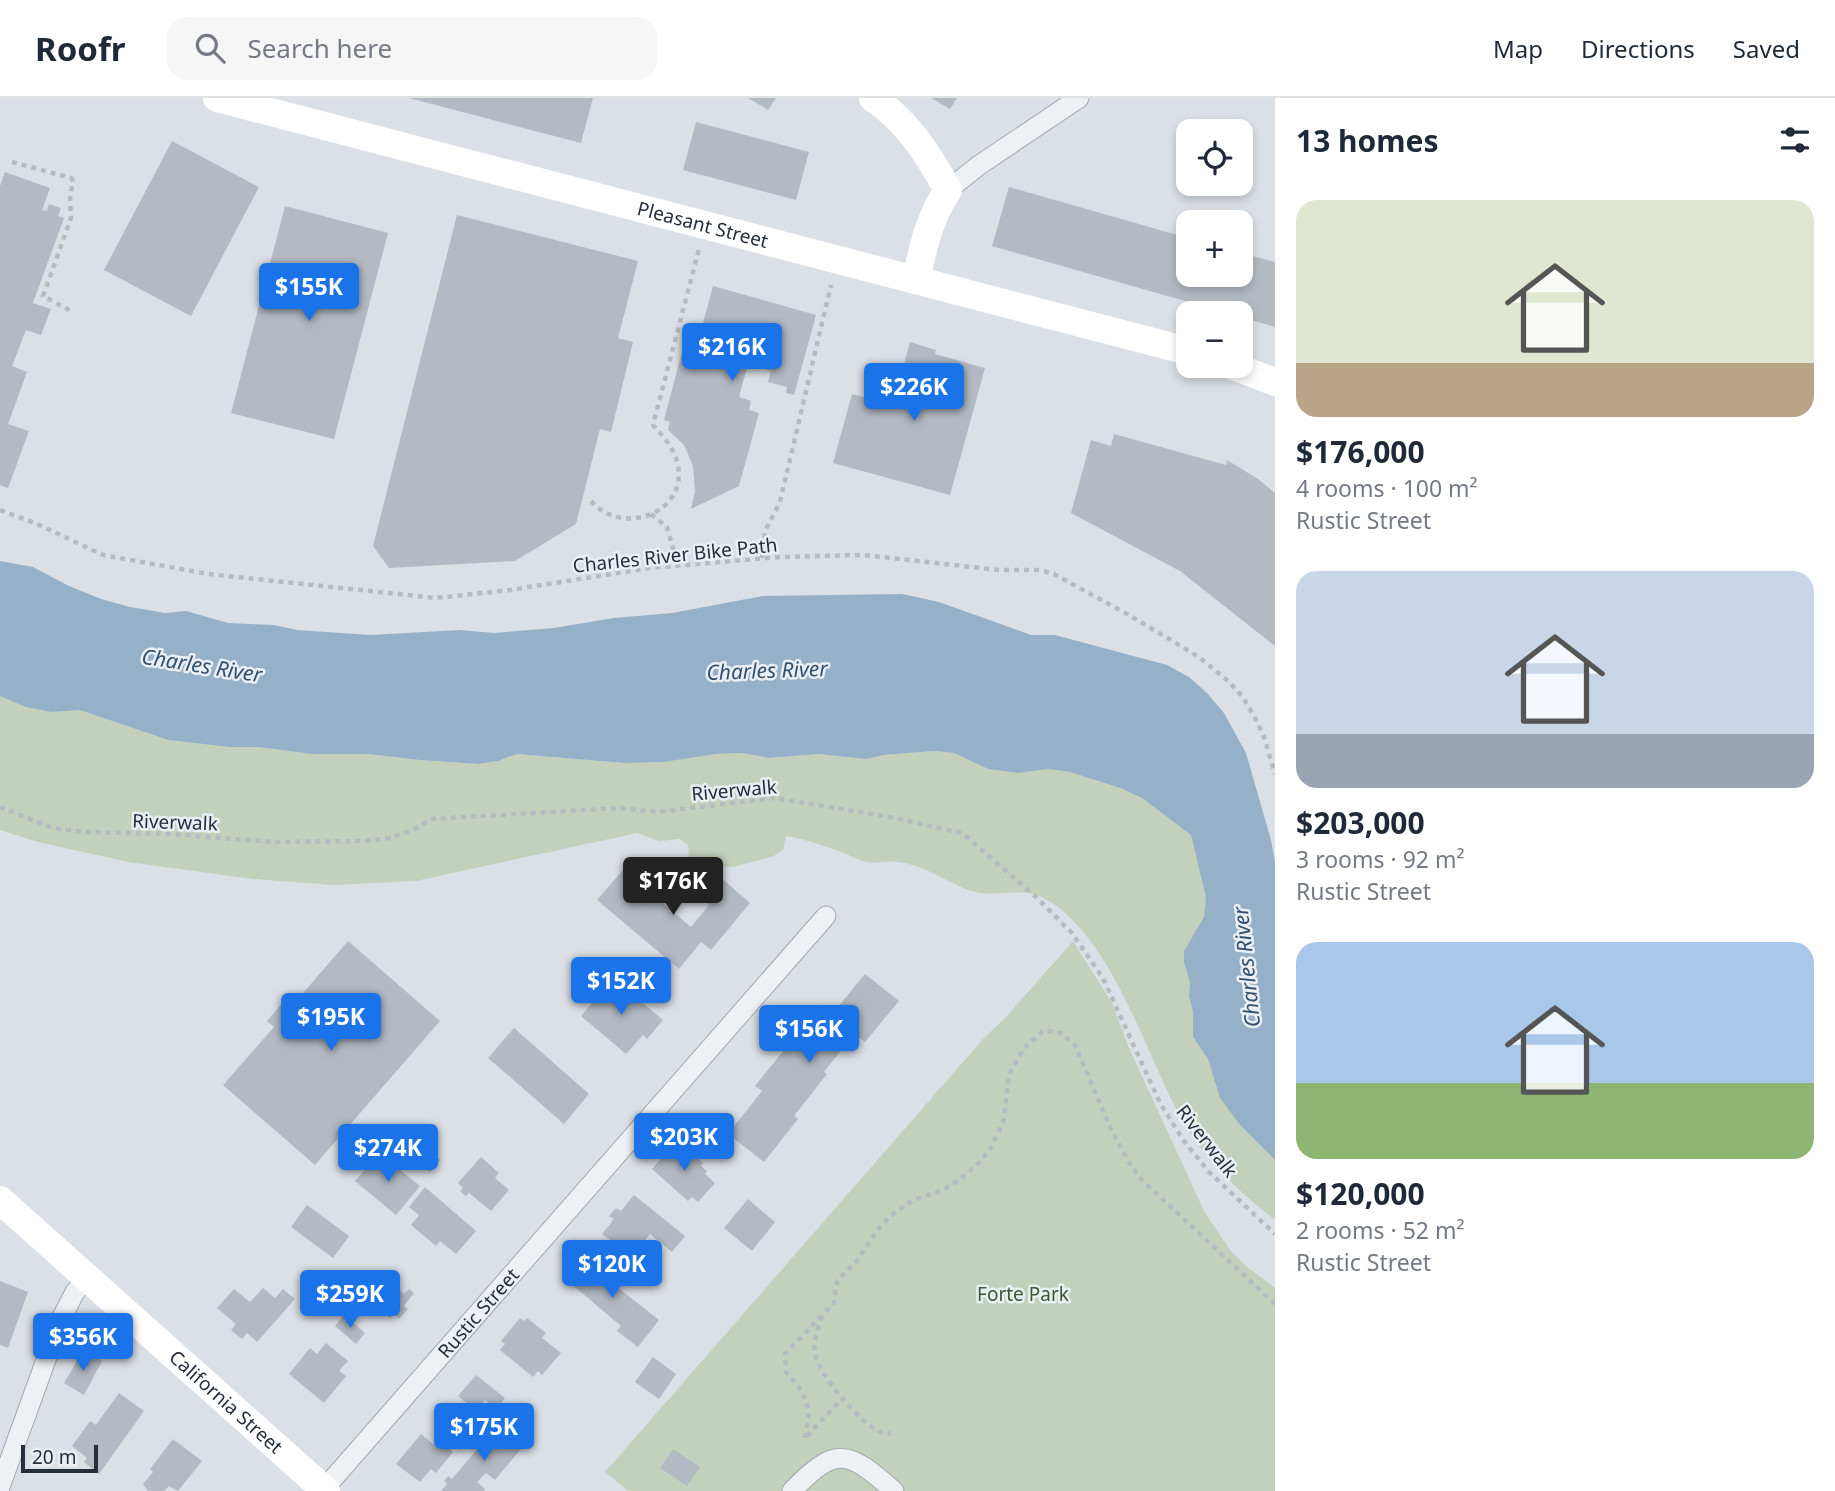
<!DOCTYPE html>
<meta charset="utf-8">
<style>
:root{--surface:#fff;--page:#f6f6f7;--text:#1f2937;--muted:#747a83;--line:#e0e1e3;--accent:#1a73e8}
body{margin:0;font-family:"Noto Sans",sans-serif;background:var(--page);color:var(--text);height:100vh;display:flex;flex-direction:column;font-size:26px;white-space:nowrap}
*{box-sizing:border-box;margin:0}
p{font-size:23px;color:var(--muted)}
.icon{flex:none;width:38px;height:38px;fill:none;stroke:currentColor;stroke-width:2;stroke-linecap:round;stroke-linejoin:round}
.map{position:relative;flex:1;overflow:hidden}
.side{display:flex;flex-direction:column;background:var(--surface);width:560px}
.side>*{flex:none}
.controls{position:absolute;left:1176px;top:21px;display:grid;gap:14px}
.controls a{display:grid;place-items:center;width:77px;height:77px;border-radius:14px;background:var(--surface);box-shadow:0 4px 10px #0003;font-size:35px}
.scale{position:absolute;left:21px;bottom:18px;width:77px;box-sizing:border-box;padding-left:7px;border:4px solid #252f3c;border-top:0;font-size:19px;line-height:24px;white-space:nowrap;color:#252f3c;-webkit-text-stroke:5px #eaeff4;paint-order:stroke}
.price{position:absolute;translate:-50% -60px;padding:0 16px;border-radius:7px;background:var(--accent);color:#fff;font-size:23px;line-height:46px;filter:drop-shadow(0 2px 4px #0008)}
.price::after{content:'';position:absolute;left:50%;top:42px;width:21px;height:16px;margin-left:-10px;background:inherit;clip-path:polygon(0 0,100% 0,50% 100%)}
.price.on{background:#222;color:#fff}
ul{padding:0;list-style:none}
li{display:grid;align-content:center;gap:14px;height:371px;padding:0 21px}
li span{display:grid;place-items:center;height:217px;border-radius:21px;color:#555}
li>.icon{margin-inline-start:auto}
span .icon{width:126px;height:126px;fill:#fffc;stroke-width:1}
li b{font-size:30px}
h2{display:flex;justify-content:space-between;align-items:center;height:84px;padding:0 21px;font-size:30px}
header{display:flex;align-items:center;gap:42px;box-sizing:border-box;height:98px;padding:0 35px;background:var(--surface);border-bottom:2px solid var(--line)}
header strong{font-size:33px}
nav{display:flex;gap:38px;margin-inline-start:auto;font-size:24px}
.search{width:490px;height:63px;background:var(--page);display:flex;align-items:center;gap:18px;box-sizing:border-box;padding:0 24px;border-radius:21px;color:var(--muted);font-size:26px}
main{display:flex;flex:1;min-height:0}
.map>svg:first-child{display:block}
.green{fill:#c3d0bc}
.water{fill:#96b1c7}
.building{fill:#b3bac3}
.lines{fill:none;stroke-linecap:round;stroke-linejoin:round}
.street-casing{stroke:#a1a7b0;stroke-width:21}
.path{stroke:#b6bbc0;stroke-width:4.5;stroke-dasharray:5 5;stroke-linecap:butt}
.street{stroke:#eef1f4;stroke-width:19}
.secondary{stroke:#fff;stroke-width:28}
.labels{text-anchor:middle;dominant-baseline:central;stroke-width:5;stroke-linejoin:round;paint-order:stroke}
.street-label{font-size:19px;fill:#252f3c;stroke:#eaeff4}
.park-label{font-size:19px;fill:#3d5733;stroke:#eaeff4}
.water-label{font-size:21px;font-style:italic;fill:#30516f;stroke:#eaeff4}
</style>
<header>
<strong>Roofr</strong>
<div class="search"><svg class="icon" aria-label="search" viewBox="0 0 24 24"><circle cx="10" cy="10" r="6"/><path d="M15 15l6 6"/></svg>Search here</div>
<nav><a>Map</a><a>Directions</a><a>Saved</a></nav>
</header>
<main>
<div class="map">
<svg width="1275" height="1393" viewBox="0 0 1275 1393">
<rect width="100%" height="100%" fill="#dbe0e6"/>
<g class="green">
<path d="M 0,598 L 25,609 L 51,614 L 80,612 L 168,642 L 229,649 L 258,649 L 312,656 L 368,656 L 420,662 L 478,666 L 498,663 L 517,656 L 624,665 L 664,664 L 716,656 L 742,655 L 769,660 L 818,656 L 866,661 L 884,657 L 934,653 L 954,655 L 988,671 L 1018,675 L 1048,671 L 1070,674 L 1120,690 L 1142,700 L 1191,737 L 1206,800 L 1205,819 L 1184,853 L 1184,864 L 1190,885 L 1189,898 L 1193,914 L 1193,939 L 1208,961 L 1240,1027 L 1275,1062 L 1275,1122 C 1240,1094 1203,1061 1182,1022 C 1146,957 1111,836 1044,800 C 1020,787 993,801 971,793 C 947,784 924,767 898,764 C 887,762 876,766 866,764 C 858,762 849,757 841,754 C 822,747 805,741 786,738 L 783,752 L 774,758 L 733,769 L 694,766 L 689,760 L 688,747 L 680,741 L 659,743 L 637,735 L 416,783 L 333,787 L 253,781 L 128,764 L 38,744 L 0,732 Z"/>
<polygon points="1073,843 1112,905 1129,950 1205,1115 1230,1152 1246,1168 1275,1190 1275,1393 628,1393 605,1374 984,940 1007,918"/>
</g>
<polygon class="water" points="0,463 33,469 69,488 101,501 130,509 165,515 186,513 228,525 274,527 297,532 370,537 460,532 494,535 554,530 614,520 672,515 763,498 902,496 939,504 1031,537 1055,537 1167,567 1189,579 1207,595 1224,615 1246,655 1271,742 1275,764 1275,1062 1240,1027 1220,1000 1208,961 1193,939 1193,914 1189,898 1190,885 1184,864 1184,853 1204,819 1206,800 1191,737 1142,700 1120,690 1070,674 1048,671 1018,675 988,671 954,655 934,653 884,657 866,661 818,656 769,660 742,655 716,656 664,664 624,665 517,656 498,663 478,666 420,662 368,656 312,656 258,649 229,649 168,642 80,612 51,614 25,609 0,598"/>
<g class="building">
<polygon points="409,0 593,0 581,45"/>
<polygon points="748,0 776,0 768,12"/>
<polygon points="931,0 957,0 950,11"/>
<polygon points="696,24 809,54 796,102 683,72"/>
<polygon points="172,43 259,89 191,218 104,172"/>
<polygon points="5,74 50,90 42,112 47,113 49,106 61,110 58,118 64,120 33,205 51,211 41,237 26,232 12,268 27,274 8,326 29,333 8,390 0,387 0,88"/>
<polygon points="1009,89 1188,140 1188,177 1241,177 1241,155 1275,164 1275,229 1241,219 1241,215 1227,215 992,148"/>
<polygon points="285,108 388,135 334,341 231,315"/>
<polygon points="457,117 638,163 618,240 633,244 611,334 600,331 576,426 515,463 389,470 373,448"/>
<polygon points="713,188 816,217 794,297 786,295 787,289 768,284 771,273 748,266 739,299 751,303 749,312 759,315 739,388 691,411 695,393 693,368 684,347 668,332 670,324 664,322 682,254 694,258"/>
<polygon points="910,244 936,252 935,256 985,270 950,397 833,365 852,296 893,307"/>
<polygon points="1114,336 1226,367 1227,362 1258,381 1275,395 1275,548 1180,473 1071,415 1091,342 1111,348"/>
<polygon points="623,772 691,829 709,807 702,801 720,779 750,805 711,852 701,844 679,871 597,802"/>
<polygon points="348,843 440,923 315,1067 223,987 274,929 267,923 284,903 291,909"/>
<polygon points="865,876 899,903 865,944 854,936 824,974 827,976 794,1018 798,1021 764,1064 728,1036 762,993 755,988 821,906 833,915"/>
<polygon points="613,880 663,922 647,941 643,937 626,956 581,918"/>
<polygon points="514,930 589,996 564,1026 488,960"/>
<polygon points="674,1046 683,1054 687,1050 703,1065 701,1068 707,1073 705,1076 715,1085 698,1104 692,1099 688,1103 652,1071"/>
<polygon points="422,1047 440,1062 430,1074 412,1059"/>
<polygon points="379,1055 420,1088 396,1117 355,1083"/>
<polygon points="481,1059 499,1075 495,1080 509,1092 491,1113 469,1095 466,1098 460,1093 463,1090 458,1085"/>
<polygon points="425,1089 476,1133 456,1156 440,1143 436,1148 411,1127 419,1117 409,1109"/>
<polygon points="634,1097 685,1138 672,1154 650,1136 634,1155 637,1158 627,1170 603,1151 610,1142 602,1136 614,1121 609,1118 616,1110 621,1113"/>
<polygon points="748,1101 775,1124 752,1153 724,1130"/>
<polygon points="307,1107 349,1138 333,1160 291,1129"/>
<polygon points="585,1155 605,1173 602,1177 659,1222 638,1249 617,1233 621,1228 563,1179"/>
<polygon points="387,1182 404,1196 409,1191 414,1195 404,1208 408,1211 399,1221 394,1216 390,1220 370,1203"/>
<polygon points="0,1183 28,1194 8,1250 0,1247"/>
<polygon points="263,1190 275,1200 283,1191 295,1201 257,1244 247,1235 242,1241 231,1232 236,1226 217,1210 234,1191 250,1204"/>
<polygon points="344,1217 365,1235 356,1246 335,1228"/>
<polygon points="520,1220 524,1223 527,1220 546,1235 542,1240 561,1255 542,1277 538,1273 533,1279 500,1252 505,1246 501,1243"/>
<polygon points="326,1245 348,1263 339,1273 346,1278 324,1305 289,1276 310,1250 317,1256"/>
<polygon points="83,1253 102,1263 84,1297 64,1285"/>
<polygon points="653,1259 676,1276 659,1301 635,1284"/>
<polygon points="476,1277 505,1300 496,1311 485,1302 476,1313 458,1298"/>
<polygon points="119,1295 144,1313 99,1376 84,1364 87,1360 72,1348 90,1323 96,1327"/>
<polygon points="452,1327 470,1339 461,1352 443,1340"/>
<polygon points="495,1330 521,1351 495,1382 486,1375 477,1384 485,1391 484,1393 441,1393 447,1386 444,1383 448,1378 452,1381"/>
<polygon points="421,1336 439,1351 444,1346 453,1354 436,1375 431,1371 420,1384 396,1366"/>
<polygon points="173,1341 202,1363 178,1393 169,1388 164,1393 148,1393 143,1386 153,1374 150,1371"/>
<polygon points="673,1351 700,1369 687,1388 660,1370"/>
</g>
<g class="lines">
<defs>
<g id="street">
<polyline points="948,92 978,68 1079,0"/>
<polyline points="0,1389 60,1223 75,1194 87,1180"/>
<path id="s1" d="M 324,1391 L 826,818"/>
<path d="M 792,1393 C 836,1347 848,1352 894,1393"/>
</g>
</defs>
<use href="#street" class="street-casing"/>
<g class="path">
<polyline points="12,64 71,80 73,83 70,101 71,120 43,198 73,214"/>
<path d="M 591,403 C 623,440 691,414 677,363 C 673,349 662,337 653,327 L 699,151"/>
<polyline points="0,412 37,426 103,457 208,476 436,500 510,492 650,470 780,459 864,457 999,472 1040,472 1054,476 1129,517 1199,559 1228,583 1242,598 1254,618 1263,636 1275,676"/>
<polyline points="651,416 667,429 678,468"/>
<polyline points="762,460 765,433 780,404 831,187"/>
<polyline points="0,709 53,730 85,734 170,736 273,744 365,743 389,740 411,733 432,721 619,710 658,714 774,700 884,718 962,735 1035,798 1071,834 1103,880 1160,1005 1184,1043 1209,1074 1275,1136"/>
<path d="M 822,1218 C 818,1230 813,1243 815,1255 C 817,1275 862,1327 880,1334 C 883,1335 887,1335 891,1336"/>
<polyline points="807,1338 842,1301"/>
<polyline points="805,1340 809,1314 802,1293 786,1274 785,1256 834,1205 837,1183 857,1163 876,1134 889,1119 913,1102 941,1093 958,1083 980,1064 992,1048 1004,1021 1009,976 1024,950 1044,932 1061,935 1075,947 1109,1027 1128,1063 1141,1081 1275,1206"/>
</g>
<use href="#street" class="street"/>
<g class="secondary">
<path id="s2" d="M 217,0 L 1188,253"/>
<path d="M 873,0 C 908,24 928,56 948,92 C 929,120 923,150 916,182"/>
<polyline points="1233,268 1275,284"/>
<path id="s3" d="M 0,1102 L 326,1393"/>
</g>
</g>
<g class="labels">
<g class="street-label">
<text stroke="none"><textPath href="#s2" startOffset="502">Pleasant Street</textPath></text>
<text transform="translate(675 457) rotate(-6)">Charles River Bike Path</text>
<text transform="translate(734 692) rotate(-5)">Riverwalk</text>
<text transform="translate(175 724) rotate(2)">Riverwalk</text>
<text transform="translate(1207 1043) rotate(52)">Riverwalk</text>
<text stroke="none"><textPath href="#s1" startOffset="234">Rustic Street</textPath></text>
<text stroke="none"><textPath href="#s3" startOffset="303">California Street</textPath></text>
</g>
<g class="park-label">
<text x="1023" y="1196">Forte Park</text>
</g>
<g class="water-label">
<text transform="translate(202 567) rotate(9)">Charles River</text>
<text transform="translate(767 572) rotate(-2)">Charles River</text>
<text transform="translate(1246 869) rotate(-96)">Charles River</text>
</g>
</g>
</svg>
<div class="controls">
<a><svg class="icon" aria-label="locate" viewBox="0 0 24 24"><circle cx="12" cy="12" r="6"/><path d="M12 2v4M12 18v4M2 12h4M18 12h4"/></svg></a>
<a>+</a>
<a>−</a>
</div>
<div class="scale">20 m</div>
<b class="price" style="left:309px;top:225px">$155K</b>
<b class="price" style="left:732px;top:285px">$216K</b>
<b class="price" style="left:914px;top:325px">$226K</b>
<b class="price on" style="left:673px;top:819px">$176K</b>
<b class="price" style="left:621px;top:919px">$152K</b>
<b class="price" style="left:331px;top:955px">$195K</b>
<b class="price" style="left:809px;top:967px">$156K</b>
<b class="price" style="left:684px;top:1075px">$203K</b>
<b class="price" style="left:388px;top:1086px">$274K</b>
<b class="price" style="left:612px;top:1202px">$120K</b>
<b class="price" style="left:350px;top:1232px">$259K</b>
<b class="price" style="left:83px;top:1275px">$356K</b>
<b class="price" style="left:484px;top:1365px">$175K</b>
</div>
<section class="side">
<h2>13 homes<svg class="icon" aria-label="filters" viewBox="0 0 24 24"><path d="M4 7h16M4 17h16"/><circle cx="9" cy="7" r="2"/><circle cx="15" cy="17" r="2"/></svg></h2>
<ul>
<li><span style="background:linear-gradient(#dfe7d0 75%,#b9a48a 0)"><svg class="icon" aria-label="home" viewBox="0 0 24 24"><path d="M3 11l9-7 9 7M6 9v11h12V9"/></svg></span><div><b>$176,000</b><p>4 rooms · 100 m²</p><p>Rustic Street</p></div></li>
<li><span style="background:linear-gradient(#c9d6e8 75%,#9aa5b1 0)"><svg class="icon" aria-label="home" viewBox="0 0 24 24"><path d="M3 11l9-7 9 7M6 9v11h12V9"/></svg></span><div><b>$203,000</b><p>3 rooms · 92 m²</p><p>Rustic Street</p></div></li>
<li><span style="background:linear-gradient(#a9c7e8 65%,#8fb573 0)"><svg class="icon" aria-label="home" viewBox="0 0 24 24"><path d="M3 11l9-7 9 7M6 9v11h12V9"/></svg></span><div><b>$120,000</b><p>2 rooms · 52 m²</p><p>Rustic Street</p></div></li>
</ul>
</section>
</main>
